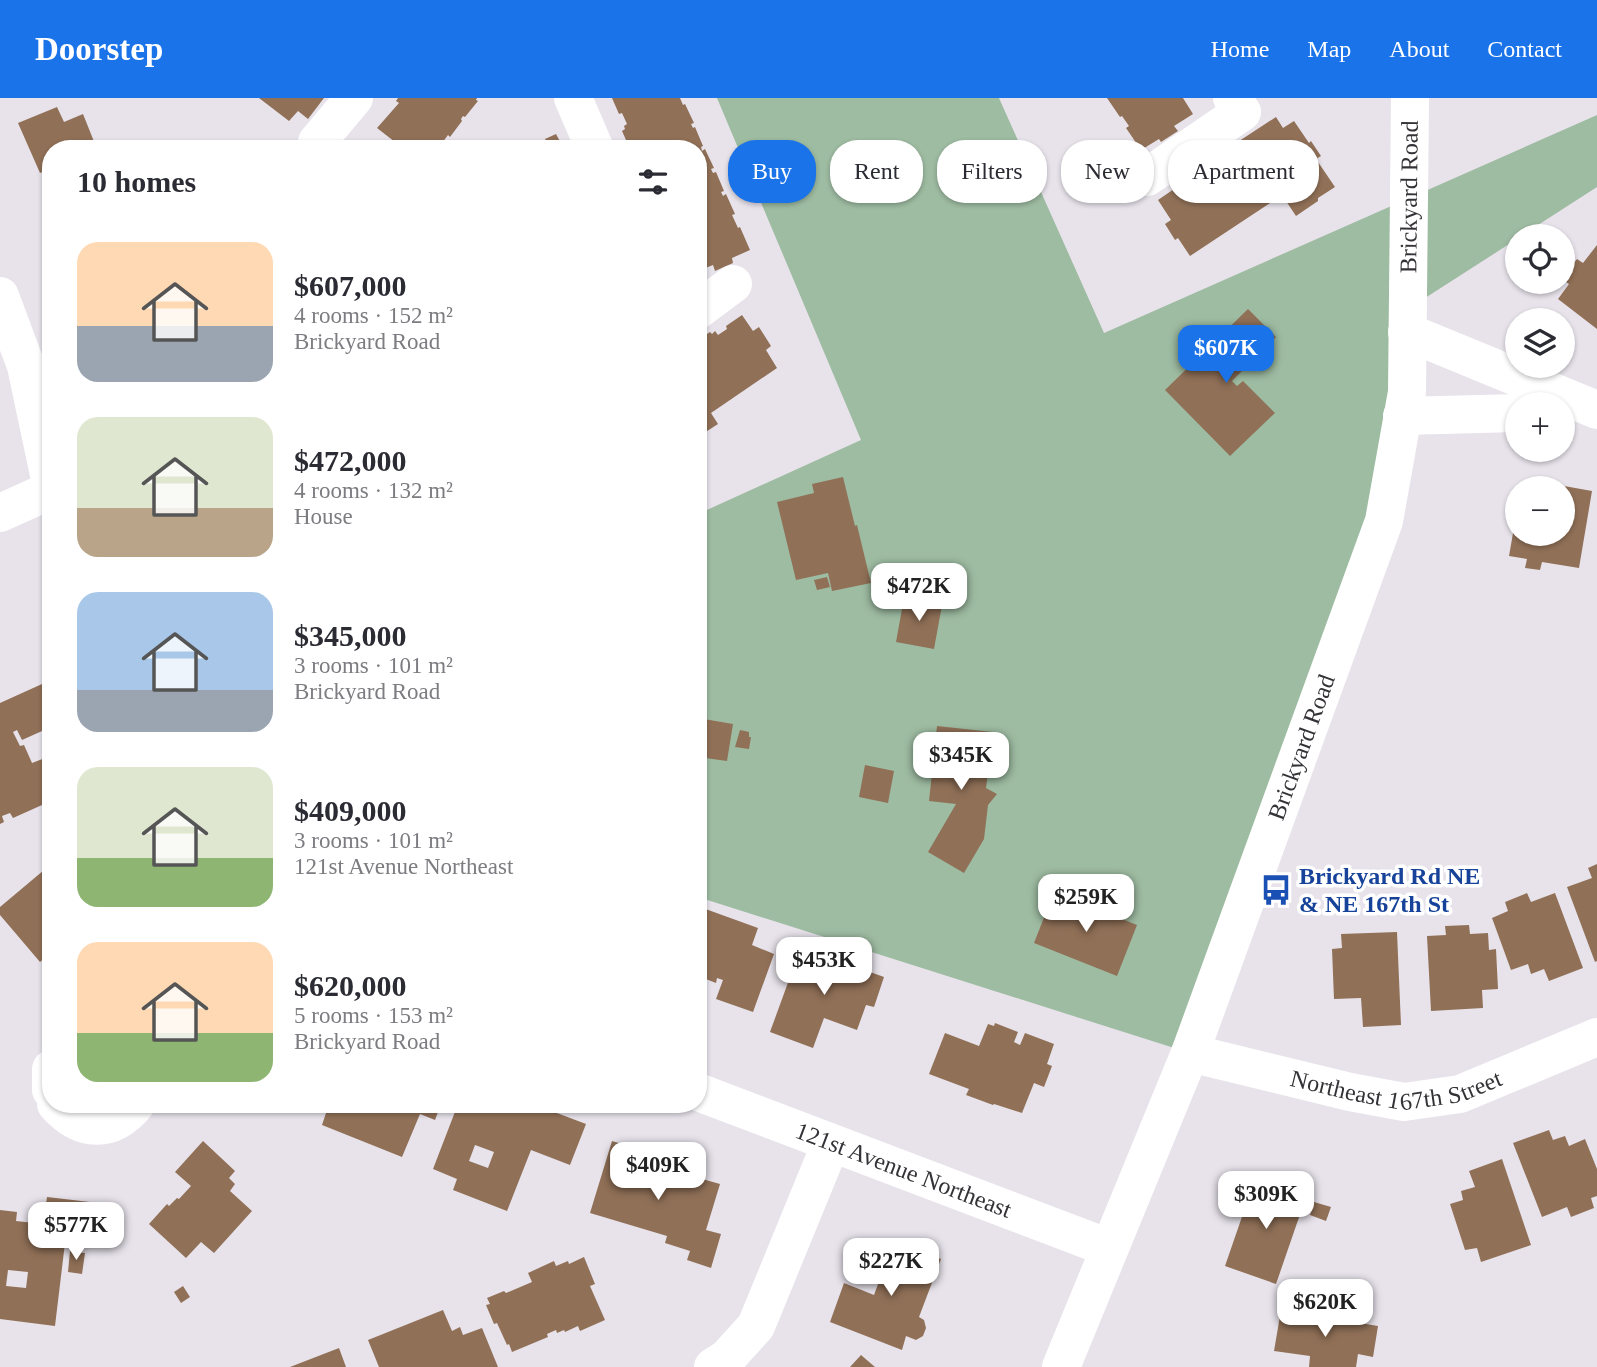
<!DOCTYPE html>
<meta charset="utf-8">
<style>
:root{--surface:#fff;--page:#f2f2f3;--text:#2b2b33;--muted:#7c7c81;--accent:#1a73e8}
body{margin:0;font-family:Georgia,serif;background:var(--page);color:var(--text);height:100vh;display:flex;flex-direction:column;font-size:26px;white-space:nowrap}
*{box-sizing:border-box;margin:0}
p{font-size:23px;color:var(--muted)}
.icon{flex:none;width:38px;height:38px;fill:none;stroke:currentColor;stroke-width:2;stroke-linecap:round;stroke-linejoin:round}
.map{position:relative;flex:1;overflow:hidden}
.sheet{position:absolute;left:42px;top:42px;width:665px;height:973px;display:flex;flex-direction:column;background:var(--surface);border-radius:28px;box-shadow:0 2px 5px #0004}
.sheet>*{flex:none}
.hud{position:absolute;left:728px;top:42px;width:665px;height:63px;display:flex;gap:14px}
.tools{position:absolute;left:1505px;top:126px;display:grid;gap:14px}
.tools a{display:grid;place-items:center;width:70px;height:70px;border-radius:50%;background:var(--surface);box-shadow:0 2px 5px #0004;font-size:35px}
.price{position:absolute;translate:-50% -60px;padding:0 16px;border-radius:14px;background:#fff;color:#222;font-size:23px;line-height:46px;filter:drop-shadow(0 2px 4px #0008)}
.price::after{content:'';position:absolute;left:50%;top:42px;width:21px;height:16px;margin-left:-10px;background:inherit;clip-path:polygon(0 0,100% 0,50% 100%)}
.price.current{background:var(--accent);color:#fff}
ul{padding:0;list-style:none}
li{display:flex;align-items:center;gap:21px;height:175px;padding:0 35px}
li span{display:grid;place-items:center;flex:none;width:196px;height:140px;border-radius:21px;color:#555}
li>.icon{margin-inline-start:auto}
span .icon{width:84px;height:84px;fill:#fffc;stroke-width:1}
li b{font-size:30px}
h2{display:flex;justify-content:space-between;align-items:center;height:84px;padding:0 35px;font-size:30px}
.tag{padding:0 24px;border-radius:28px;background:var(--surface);box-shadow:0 2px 5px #0004;font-size:24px;line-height:63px}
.tag.current{background:var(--accent);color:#fff}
header{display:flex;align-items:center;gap:42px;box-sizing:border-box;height:98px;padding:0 35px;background:var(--accent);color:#fff}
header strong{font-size:33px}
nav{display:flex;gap:38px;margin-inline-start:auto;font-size:24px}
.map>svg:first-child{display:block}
.green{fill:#9ebca2}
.building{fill:#907057;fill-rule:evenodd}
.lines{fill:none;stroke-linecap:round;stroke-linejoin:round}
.minor{stroke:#fff;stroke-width:38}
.labels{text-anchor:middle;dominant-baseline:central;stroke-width:7;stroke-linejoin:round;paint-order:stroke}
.street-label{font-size:24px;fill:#343236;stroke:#fff}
.transit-label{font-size:24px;font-weight:bold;fill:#164399;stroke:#fff;text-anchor:start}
</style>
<header>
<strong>Doorstep</strong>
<nav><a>Home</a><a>Map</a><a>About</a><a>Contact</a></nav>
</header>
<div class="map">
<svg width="1597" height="1269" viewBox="0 0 1597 1269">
<rect width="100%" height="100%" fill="#e8e3eb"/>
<polygon class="green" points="717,0 999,0 1104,235 1597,17 1597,89 1521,138 1517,138 1517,141 1408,211 1407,294 1190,955 698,799 698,416 861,342"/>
<g class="building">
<polygon points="259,0 324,0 308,21 298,13 289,23"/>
<polygon points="398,0 477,0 476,2 478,3 465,19 463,18 461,21 462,23 450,39 448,37 439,49 442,51 395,51 391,48 395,44 377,30 399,5 396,3"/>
<polygon points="612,0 680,0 683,7 685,6 694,25 691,26 693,30 695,29 703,48 701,49 702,53 705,51 714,70 711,71 713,75 716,74 724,93 721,94 723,98 726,96 735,116 732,117 738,130 740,129 750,152 732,160 733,165 715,173 713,167 698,173 698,51 634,51 633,49 630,51 622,33 625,31 624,28 627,26 622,15 619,16"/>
<polygon points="1107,0 1183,0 1193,16 1174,28 1178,33 1161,44 1159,41 1141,52 1126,30 1129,28 1122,18 1120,19"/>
<polygon points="57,9 64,24 83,16 97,51 51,51 51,70 40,75 18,25"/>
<polygon points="1276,19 1283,30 1294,23 1309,45 1311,43 1321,58 1316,61 1335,89 1318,100 1318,103 1296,118 1282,97 1190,158 1178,140 1175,142 1165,126 1171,122 1158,102 1174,91 1175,94 1186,87 1185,82 1189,79 1188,77 1204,67 1206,70 1211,67 1209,63 1225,53 1227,55 1232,52 1230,49"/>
<polygon points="556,36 564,51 549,51 545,41"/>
<polygon points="1597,147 1597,231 1558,201 1569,186 1563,182 1563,179 1577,161 1583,165"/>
<polygon points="1248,211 1276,239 1232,283 1237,288 1243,283 1275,315 1230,358 1165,292"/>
<polygon points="742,217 753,233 759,229 771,248 766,252 777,270 711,315 718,326 698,339 705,349 698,353 698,242 710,234 712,236 715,233 718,237 727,231 726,228"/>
<polygon points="843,379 855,428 857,427 871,485 832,493 828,475 796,482 777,404 814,395 812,386"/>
<polygon points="1553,386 1592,393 1579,470 1542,464 1540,472 1525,470 1527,461 1509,458 1516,418 1517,418 1517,436 1563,436 1563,390 1552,390"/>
<polygon points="827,479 830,489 817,492 814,482"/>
<polygon points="904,500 942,507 934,551 896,544"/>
<polygon points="42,586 51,605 51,629 22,642 17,632 13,634 20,648 24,647 32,665 45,660 48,665 51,666 51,686 47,687 51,694 51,703 13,720 10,715 2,718 4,724 0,726 0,605"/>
<polygon points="698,620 733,626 727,663 698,659"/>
<polygon points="937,628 993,634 986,690 997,696 988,707 984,741 964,775 928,754 956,706 929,703"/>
<polygon points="740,632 749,634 749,639 751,639 749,651 735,649"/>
<polygon points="865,667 894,673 888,705 859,699"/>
<polygon points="51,750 51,855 40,864 0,817 0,809 50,767 42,757"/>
<polygon points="1597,766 1597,863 1595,864 1567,789 1592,780 1588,770"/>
<polygon points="1054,794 1137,827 1117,878 1034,845"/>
<polygon points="1527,795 1531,804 1555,795 1583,870 1549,883 1544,871 1531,876 1528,866 1511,872 1492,820 1508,813 1505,804"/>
<polygon points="700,809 758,830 752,847 774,856 753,914 716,901 723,882 717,880 716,885 698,878 698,812"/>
<polygon points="1469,827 1470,836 1488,835 1489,852 1496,851 1498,891 1482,892 1483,910 1431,913 1427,838 1446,837 1445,828"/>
<polygon points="1397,834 1401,927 1363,929 1361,900 1334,901 1332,851 1342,850 1341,836"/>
<polygon points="801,849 884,879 874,909 866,907 857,932 824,920 813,950 770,934"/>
<polygon points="995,925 1018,934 1014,944 1020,947 1025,935 1054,946 1047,966 1052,968 1044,989 1034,985 1022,1015 994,1006 993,1007 966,997 969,991 929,976 945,935 979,948 988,926 994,928"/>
<polygon points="214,1006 277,1006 275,1015 214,1008"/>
<polygon points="329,1006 441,1006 435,1022 420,1016 402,1059 322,1027"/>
<path d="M 458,1006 L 517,1006 L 538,1015 L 541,1009 L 586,1026 L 570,1067 L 531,1052 L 507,1113 L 453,1092 L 457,1081 L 433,1071 ZM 475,1047 L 494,1054 L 488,1070 L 469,1063 Z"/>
<polygon points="1549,1032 1553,1042 1565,1038 1569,1048 1585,1041 1597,1071 1597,1098 1591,1100 1594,1110 1571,1119 1567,1109 1542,1119 1513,1045"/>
<polygon points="203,1043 235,1073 229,1080 235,1086 230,1093 252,1113 214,1155 201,1144 186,1160 149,1126 167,1106 169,1108 177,1100 179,1101 191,1088 175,1074"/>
<polygon points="612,1043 654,1056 649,1073 671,1079 672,1077 686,1081 688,1077 720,1086 706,1132 721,1136 711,1170 687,1162 690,1153 665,1145 667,1138 590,1115"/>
<polygon points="1502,1061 1531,1147 1481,1164 1477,1150 1465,1152 1450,1106 1463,1102 1461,1093 1475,1089 1469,1073"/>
<polygon points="1255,1081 1306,1099 1276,1186 1225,1168"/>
<path d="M 47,1099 L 90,1104 L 84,1147 L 65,1145 L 55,1228 L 0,1221 L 0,1112 L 17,1114 L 16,1123 L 43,1126 ZM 8,1172 L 28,1174 L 26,1190 L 6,1188 Z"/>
<polygon points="1314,1104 1331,1109 1326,1123 1310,1117"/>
<polygon points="889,1141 941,1161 919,1219 924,1222 926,1230 923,1238 916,1242 906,1238 902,1252 830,1224 844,1185 874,1197 887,1162 881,1160"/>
<polygon points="70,1153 85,1155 82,1176 68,1174"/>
<polygon points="584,1159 595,1186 590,1188 605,1222 580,1233 578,1228 565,1234 564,1232 557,1235 556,1232 547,1236 548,1239 512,1254 509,1246 507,1247 497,1225 494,1226 486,1207 490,1206 487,1200 504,1193 506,1195 532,1184 528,1175 554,1163 556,1168 568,1163 569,1166"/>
<polygon points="183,1188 190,1199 181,1205 174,1194"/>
<polygon points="443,1212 452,1233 460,1229 463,1237 482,1230 498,1269 379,1269 368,1242"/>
<polygon points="1281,1212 1378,1228 1373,1259 1358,1256 1356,1269 1309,1269 1310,1258 1274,1253"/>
<polygon points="339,1250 346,1269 290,1269"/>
<polygon points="861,1257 875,1269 850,1269"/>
</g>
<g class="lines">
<g class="minor">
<polyline points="573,0 595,51"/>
<polyline points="326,51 317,44 354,0"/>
<polyline points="1147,79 1242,14 1232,0"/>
<polyline points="0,198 26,268 51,386"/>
<polyline points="698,212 733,186"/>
<polyline points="1407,234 1597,312"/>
<polyline points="1402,318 1517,315"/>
<polyline points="0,415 51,392"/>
<path id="s1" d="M 1190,955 L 1350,994 L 1404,1004 L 1460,996 L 1597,939"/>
<polyline points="51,971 51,992"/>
<path id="s2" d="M 698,994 L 1109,1150"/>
<path d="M 56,1006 C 81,1034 112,1036 136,1006"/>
<polyline points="713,1269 727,1260 756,1228 831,1045"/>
<path id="s3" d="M 1061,1269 L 1190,955 L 1384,423 L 1407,294 L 1410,0"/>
</g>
</g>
<defs>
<symbol id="bus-bare" viewBox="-9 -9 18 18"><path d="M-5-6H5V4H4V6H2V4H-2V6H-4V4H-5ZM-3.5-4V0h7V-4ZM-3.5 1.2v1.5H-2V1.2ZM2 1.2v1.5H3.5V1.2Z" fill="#1a4fb4" stroke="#fff" stroke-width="2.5" paint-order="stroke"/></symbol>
</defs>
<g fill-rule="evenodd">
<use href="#bus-bare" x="1254" y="770" width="44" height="44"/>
</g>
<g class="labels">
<g class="street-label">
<text stroke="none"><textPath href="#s3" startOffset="1232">Brickyard Road</textPath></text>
<text stroke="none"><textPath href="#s3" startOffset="665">Brickyard Road</textPath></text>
<text stroke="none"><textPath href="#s1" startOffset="212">Northeast 167th Street</textPath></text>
<text stroke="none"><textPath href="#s2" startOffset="220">121st Avenue Northeast</textPath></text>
</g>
<g class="transit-label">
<text x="1299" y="778">Brickyard Rd NE<tspan x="1299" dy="28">&amp; NE 167th St</tspan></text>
</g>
</g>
</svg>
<div class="tools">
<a><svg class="icon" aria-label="locate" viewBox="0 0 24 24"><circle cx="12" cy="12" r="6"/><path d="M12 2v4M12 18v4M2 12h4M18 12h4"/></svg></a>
<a><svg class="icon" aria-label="layers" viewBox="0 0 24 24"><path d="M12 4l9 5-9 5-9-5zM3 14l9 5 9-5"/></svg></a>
<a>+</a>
<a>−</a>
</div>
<b class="price current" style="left:1226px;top:287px">$607K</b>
<b class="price" style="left:919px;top:525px">$472K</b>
<b class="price" style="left:961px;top:694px">$345K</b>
<b class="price" style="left:1086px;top:836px">$259K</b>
<b class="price" style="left:824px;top:899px">$453K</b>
<b class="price" style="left:658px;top:1104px">$409K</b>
<b class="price" style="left:1266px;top:1133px">$309K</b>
<b class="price" style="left:76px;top:1164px">$577K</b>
<b class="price" style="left:891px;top:1200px">$227K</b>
<b class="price" style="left:1325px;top:1241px">$620K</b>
<div class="hud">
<a class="tag current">Buy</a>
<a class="tag">Rent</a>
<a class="tag">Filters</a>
<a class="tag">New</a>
<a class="tag">Apartment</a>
</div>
<section class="sheet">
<h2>10 homes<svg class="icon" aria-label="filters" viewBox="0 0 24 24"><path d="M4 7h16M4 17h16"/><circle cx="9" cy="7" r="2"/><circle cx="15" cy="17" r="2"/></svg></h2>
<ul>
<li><span style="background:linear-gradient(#ffd9b3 60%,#9aa5b1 0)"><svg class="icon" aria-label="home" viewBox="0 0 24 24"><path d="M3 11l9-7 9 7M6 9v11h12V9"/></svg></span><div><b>$607,000</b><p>4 rooms · 152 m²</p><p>Brickyard Road</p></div></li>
<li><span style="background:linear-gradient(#dfe7d0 65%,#b9a48a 0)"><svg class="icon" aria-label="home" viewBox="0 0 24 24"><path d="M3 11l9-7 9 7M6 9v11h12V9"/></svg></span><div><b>$472,000</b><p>4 rooms · 132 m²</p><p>House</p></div></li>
<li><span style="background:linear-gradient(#a9c7e8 70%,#9aa5b1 0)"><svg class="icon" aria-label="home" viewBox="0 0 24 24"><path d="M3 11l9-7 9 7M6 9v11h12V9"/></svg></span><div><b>$345,000</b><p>3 rooms · 101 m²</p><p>Brickyard Road</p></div></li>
<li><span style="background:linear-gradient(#dfe7d0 65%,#8fb573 0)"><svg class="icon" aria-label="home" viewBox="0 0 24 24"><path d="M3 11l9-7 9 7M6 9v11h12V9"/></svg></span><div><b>$409,000</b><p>3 rooms · 101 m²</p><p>121st Avenue Northeast</p></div></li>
<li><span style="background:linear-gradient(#ffd9b3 65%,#8fb573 0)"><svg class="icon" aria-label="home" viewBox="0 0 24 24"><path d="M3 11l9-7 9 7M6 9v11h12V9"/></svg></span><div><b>$620,000</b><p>5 rooms · 153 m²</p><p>Brickyard Road</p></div></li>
</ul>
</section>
</div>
